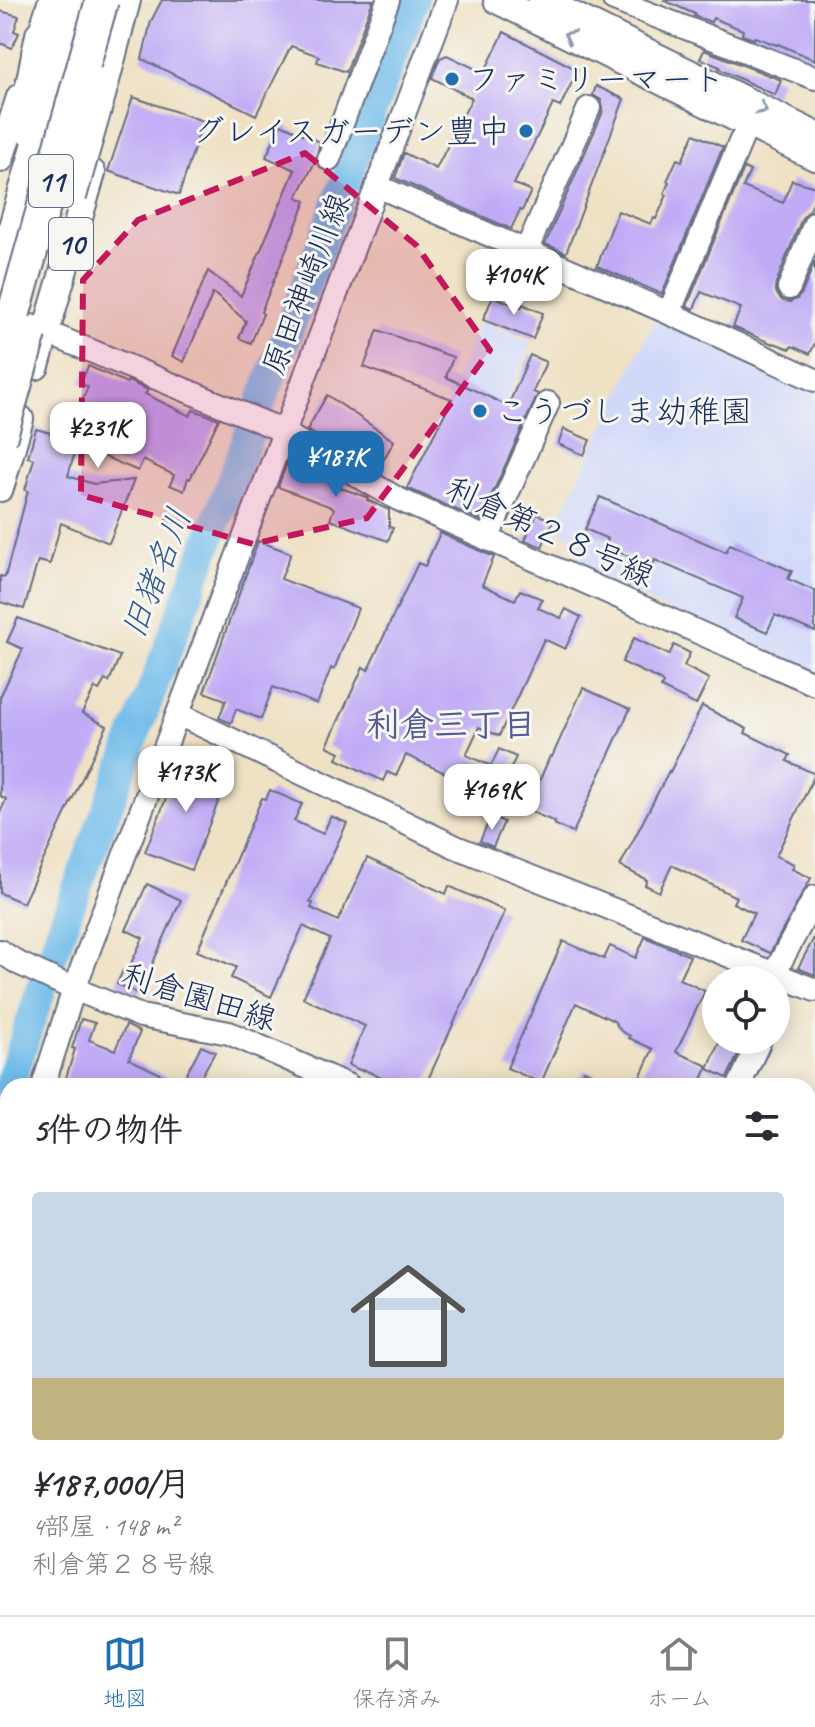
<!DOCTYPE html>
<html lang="ja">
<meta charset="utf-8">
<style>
:root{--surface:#fff;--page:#f7f7f7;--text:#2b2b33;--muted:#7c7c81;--line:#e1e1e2;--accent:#1f6fb2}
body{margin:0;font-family:Caveat,"Klee One",sans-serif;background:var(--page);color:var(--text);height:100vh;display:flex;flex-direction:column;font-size:30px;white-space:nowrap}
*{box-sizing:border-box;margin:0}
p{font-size:26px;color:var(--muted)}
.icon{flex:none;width:44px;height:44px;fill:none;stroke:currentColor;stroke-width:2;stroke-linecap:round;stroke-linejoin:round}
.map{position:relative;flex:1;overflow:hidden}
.panel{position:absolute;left:0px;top:1078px;width:816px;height:538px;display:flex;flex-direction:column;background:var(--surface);border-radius:24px 24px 0 0;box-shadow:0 4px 20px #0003}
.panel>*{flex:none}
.buttons{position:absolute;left:702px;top:966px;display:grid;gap:16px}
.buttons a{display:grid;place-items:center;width:88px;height:88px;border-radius:50%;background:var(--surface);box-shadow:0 4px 20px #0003;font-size:40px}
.price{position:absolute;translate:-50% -68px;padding:0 18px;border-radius:16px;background:#fff;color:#222;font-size:26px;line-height:52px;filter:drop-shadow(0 2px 4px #0008)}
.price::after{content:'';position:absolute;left:50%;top:48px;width:24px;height:18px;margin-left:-12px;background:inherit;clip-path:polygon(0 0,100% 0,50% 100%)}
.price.selected{background:var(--accent);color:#fff}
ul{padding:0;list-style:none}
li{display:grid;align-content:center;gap:16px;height:424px;padding:0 32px}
li span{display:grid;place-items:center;height:248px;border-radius:8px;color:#555}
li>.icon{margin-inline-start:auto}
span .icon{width:144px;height:144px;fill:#fffc;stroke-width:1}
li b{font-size:34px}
h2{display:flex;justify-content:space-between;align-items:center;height:96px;padding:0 32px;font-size:34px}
.tabs{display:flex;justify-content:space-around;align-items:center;height:112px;border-top:2px solid var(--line);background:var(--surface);font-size:22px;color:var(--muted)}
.tabs a{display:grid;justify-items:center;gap:4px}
.tabs .selected{color:var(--accent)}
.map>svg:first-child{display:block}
.built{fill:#d1d9f9}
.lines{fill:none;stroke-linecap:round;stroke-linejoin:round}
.river{stroke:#71bcea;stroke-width:30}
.building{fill:#c0abf6}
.minor-casing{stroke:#656d82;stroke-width:26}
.major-casing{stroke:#656d82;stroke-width:30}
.highway-casing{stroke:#656d82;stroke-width:36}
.minor{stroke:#fff;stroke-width:22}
.major{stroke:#fff;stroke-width:26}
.highway{stroke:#fff;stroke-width:32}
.highway-bridge-casing{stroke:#656d82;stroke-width:36;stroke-linecap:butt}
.highway-bridge{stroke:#fff;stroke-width:32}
.oneway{stroke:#8d97ae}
.marked{fill:#c2185b;fill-opacity:0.2;stroke:#c2185b;stroke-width:6;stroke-dasharray:16 10;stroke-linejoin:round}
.poi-dot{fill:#1f6fb2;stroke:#f6f6f2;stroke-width:3}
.labels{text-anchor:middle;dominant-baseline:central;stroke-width:6;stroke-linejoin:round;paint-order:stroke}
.shield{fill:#f6f6f2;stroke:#5d6b8a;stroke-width:2}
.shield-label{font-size:30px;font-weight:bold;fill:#1b2f5e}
.poi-label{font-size:32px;fill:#1b2f5e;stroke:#f6f6f2;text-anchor:start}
.street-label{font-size:32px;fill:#1b2f5e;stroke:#f6f6f2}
.water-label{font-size:34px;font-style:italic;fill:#355988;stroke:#f6f6f2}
.neighbourhood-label{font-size:34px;font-weight:bold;fill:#555a93;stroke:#f6f6f2}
</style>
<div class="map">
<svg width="815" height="1615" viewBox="0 0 815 1615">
<rect width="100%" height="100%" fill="#f6f6f2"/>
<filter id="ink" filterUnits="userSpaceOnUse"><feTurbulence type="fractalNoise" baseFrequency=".0125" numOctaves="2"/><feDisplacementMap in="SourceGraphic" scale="16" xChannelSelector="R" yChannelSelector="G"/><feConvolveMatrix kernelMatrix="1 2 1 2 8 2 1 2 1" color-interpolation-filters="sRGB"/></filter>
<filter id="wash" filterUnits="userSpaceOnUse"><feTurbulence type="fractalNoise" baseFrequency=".006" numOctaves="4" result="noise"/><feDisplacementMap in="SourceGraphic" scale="32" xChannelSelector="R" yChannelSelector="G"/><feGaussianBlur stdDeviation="1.8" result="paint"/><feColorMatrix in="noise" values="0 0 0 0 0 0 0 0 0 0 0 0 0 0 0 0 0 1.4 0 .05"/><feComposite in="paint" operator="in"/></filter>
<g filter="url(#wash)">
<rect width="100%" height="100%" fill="#efe1c4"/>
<g class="built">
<polygon points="654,320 815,388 815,674 574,568 584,545 556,527"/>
<polygon points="480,321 531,343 484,451 434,429"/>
</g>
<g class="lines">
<polyline class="river" points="9,1086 61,930 414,0"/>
</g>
<g id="blocks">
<g class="building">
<polygon points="162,0 373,0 346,72 317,62 319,56 291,46 256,115 142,59 151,21"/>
<polygon points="663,0 815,0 815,60 778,44 777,45 755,37 754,39 742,35 743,30 713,18 711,22 694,16 695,14"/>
<polygon points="0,11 19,16 14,31 19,33 12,48 0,43"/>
<polygon points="504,32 578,70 560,107 553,104 514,184 531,191 522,211 520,210 511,229 395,178 404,153 436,169 472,98 432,78 440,58 447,55 484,73"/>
<polygon points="704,50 781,80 775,95 719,69 720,67 700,59"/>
<polygon points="596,86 624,99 566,253 545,244 602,114 603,107 601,100 593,95"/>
<polygon points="133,97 203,121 179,195 108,171"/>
<polygon points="281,124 320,142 315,162 297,197 306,201 261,312 263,314 251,343 239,338 246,321 213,293 184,362 172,356 208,271 241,296 295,170 266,157"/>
<polygon points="694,134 723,147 662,294 597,266 618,211 651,224 654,218 656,219 667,195 664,194 669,182 667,181 677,159 682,161"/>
<polygon points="744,168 750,171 743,187 783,203 792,180 815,187 815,197 810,210 802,218 776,283 775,289 778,296 783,301 790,302 797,299 802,293 815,261 815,343 810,354 792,346 790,349 774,343 773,344 733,327 741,308 701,292 694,309 687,306"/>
<polygon points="493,296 521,308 522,304 543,313 533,339 483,320"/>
<polygon points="378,330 453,357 446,377 508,406 530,355 546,362 533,392 538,394 480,520 407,488 452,399 364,367"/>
<polygon points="88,366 127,383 128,381 148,390 145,394 190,416 193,410 219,419 190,479 188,478 184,491 170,485 174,475 143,460 138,471 77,445 68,476 94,484 134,480 109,543 61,523 50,564 38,561 24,609 0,602 0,576 5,577 28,491 25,490 34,459 28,457 36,429 66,437 88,387 81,383"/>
<polygon points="327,395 394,441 377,471 307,430"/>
<polygon points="564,429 590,440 584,455 558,444"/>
<polygon points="290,455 300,459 316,467 315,469 340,481 338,487 366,497 368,498 367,500 389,510 389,527 393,528 388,541 330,520 334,508 278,487"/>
<polygon points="600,497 726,552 730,544 792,571 788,579 815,591 815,632 775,615 767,632 734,618 743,598 655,560 652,567 605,546 608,539 585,529"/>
<polygon points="537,514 553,521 542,547 525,540"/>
<polygon points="440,533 494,557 482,585 515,600 520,590 542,599 538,608 561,618 566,609 581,617 565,649 544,639 499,736 479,727 466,755 491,766 499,749 516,757 500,791 472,778 469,784 406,755 396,776 387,772 383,781 337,759 340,752 327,746 363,667 368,670 418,563 425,566"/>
<polygon points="258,541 291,553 281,579 358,608 334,670 331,668 317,704 273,687 261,719 236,709 231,723 219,718 226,700 204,692"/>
<polygon points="18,618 120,656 109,682 105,680 99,690 95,688 82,713 107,726 23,903 0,893 0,813 6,799 0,796 0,697 23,649 7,642"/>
<polygon points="634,638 669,655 674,645 690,653 684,666 709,679 696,705 661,688 663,683 660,680 622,662"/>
<polygon points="583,688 630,709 573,833 554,824 555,822 527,810 550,756 552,757"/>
<polygon points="702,706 747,729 745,733 790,755 787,761 815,774 776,856 794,864 792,869 811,878 770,953 741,940 754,913 733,903 736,897 672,865 659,892 645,885 647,880 620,866 669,771 670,772"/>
<polygon points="182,758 228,777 191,870 145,852"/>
<polygon points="270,790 302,804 294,821 323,834 331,816 347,823 310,902 313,903 311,908 338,921 367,858 446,894 449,886 505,911 425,1086 398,1086 363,1069 362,1071 348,1065 365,1026 303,998 330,939 303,926 271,997 231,978 236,967 197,951 262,798 266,799"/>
<polygon points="491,816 504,822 493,847 480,841"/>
<polygon points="147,884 181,900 139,994 117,984 123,970 127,972 143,938 126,930"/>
<polygon points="815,936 815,975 798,968"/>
<polygon points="645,937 690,956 679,979 705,991 676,1052 708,1066 699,1086 636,1086 653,1049 629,1038 630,1036 621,1031 614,1021 576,1003 541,1083 507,1068 563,941 604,959 610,946 636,958"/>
<polygon points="81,1019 95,1023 89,1040 115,1050 126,1025 140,1032 129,1059 181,1084 201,1046 215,1052 201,1077 218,1086 81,1086 65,1081 75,1049 72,1048"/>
<polygon points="720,1040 745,1040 727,1078 708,1069"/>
<polygon points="584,1070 619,1086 577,1086"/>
</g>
</g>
</g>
<g filter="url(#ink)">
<use href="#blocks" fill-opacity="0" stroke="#656d82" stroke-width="2"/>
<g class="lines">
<defs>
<g id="minor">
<polyline points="614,0 815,78"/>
<polyline points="329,159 388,0"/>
<polyline points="377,186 669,313 815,380"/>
<polyline points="526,251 589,108"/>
<polyline points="789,288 815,223"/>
<polyline points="669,313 741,140"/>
<polyline points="31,326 272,426 398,499 815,684"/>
<polyline points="487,539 548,403"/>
<polyline points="178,714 456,847 815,990"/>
<polyline points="0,951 18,963 74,989 141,1016 229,1033 349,1086"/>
<polyline points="774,980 774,974 815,897"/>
<polyline points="43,1086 74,989 447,0"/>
<polyline points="739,1086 760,1040"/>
<polyline points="0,1221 8,1196"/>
<polyline points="808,1294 815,1297"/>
<polyline points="0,1297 8,1302"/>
<polyline points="0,1511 8,1515"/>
<polyline points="808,1583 815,1586"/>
<polyline points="196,1608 217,1615"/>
<polyline points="414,1608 445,1615"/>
<polyline points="61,1615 65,1608"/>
<polyline points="158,1615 161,1608"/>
<polyline points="385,1615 387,1608"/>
<polyline points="491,1615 493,1608"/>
</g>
<g id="major">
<polyline points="497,0 815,157"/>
<polyline points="542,0 815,135"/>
<polyline points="35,53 52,0"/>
<polyline points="0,159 20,97"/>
<polyline points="36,366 92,173"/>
<polyline points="0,488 20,419"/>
</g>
<g id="highway">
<polyline points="102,84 124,0"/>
<polyline points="24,126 42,35"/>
<polyline points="0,280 80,0"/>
</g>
</defs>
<use href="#minor" class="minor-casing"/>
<use href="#major" class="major-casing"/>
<use href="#highway" class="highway-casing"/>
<use href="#minor" class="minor"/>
<use href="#major" class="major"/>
<use href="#highway" class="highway"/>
<defs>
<g id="highway-bridge">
<polyline points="70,196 102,84"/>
<polyline points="0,362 102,0"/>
<polyline points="0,439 30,333"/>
</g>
</defs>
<use href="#highway-bridge" class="highway-bridge-casing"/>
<use href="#highway-bridge" class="highway-bridge"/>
</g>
<defs><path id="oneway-chevron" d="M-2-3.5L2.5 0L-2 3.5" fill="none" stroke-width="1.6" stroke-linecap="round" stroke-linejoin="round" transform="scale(2)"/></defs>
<g class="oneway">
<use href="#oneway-chevron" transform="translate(569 36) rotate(-154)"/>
<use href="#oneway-chevron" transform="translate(762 109) rotate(26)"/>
</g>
</g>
<path class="marked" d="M 305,153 L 416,245 L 490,350 L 367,518 L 253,544 L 81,495 L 83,280 L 138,220 Z"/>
<g class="poi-dot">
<circle cx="452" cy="79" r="8"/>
<circle cx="526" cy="131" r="8"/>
<circle cx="480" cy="411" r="8"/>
</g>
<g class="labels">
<g class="shield">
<rect x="29" y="155" width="44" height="52" rx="6"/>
<rect x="49" y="218" width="44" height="52" rx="6"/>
</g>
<g class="shield-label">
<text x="51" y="181">11</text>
<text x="71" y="244">10</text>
</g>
<g class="poi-label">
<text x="468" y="79">ファミリーマート</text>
<text x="510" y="131" text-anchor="end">グレイスガーデン豊中</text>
<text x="496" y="411">こうづしま幼稚園</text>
</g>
<g class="street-label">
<text transform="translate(306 284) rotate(-69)">原田神崎川線</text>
<text transform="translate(550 532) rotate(24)">利倉第２８号線</text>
<text transform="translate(199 997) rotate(17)">利倉園田線</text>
</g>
<g class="water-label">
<text transform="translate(156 573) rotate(-69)">旧猪名川</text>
</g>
<g class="neighbourhood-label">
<text x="451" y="724">利倉三丁目</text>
</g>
</g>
</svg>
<div class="buttons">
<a><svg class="icon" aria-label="locate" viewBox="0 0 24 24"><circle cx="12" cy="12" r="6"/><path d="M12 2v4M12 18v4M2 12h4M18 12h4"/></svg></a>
</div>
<b class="price" style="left:514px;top:317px">¥104K</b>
<b class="price" style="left:98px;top:470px">¥231K</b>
<b class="price selected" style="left:336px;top:499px">¥187K</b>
<b class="price" style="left:186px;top:814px">¥173K</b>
<b class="price" style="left:492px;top:832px">¥169K</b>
<section class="panel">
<h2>5件の物件<svg class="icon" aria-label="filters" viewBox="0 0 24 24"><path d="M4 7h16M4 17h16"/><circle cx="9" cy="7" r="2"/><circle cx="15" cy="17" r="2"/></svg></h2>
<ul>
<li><span style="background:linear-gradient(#c9d6e8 75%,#c2b280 0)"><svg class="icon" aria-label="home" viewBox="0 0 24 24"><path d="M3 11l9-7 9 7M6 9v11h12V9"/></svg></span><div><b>¥187,000/月</b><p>4部屋 · 148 m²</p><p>利倉第２８号線</p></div></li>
</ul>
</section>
</div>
<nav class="tabs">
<a class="selected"><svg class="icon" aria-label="map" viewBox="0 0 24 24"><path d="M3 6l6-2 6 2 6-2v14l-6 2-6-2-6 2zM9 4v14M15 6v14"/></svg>地図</a>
<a><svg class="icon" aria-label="saved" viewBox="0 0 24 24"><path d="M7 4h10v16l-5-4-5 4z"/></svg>保存済み</a>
<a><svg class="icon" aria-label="home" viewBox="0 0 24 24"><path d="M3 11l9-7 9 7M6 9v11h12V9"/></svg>ホーム</a>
</nav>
